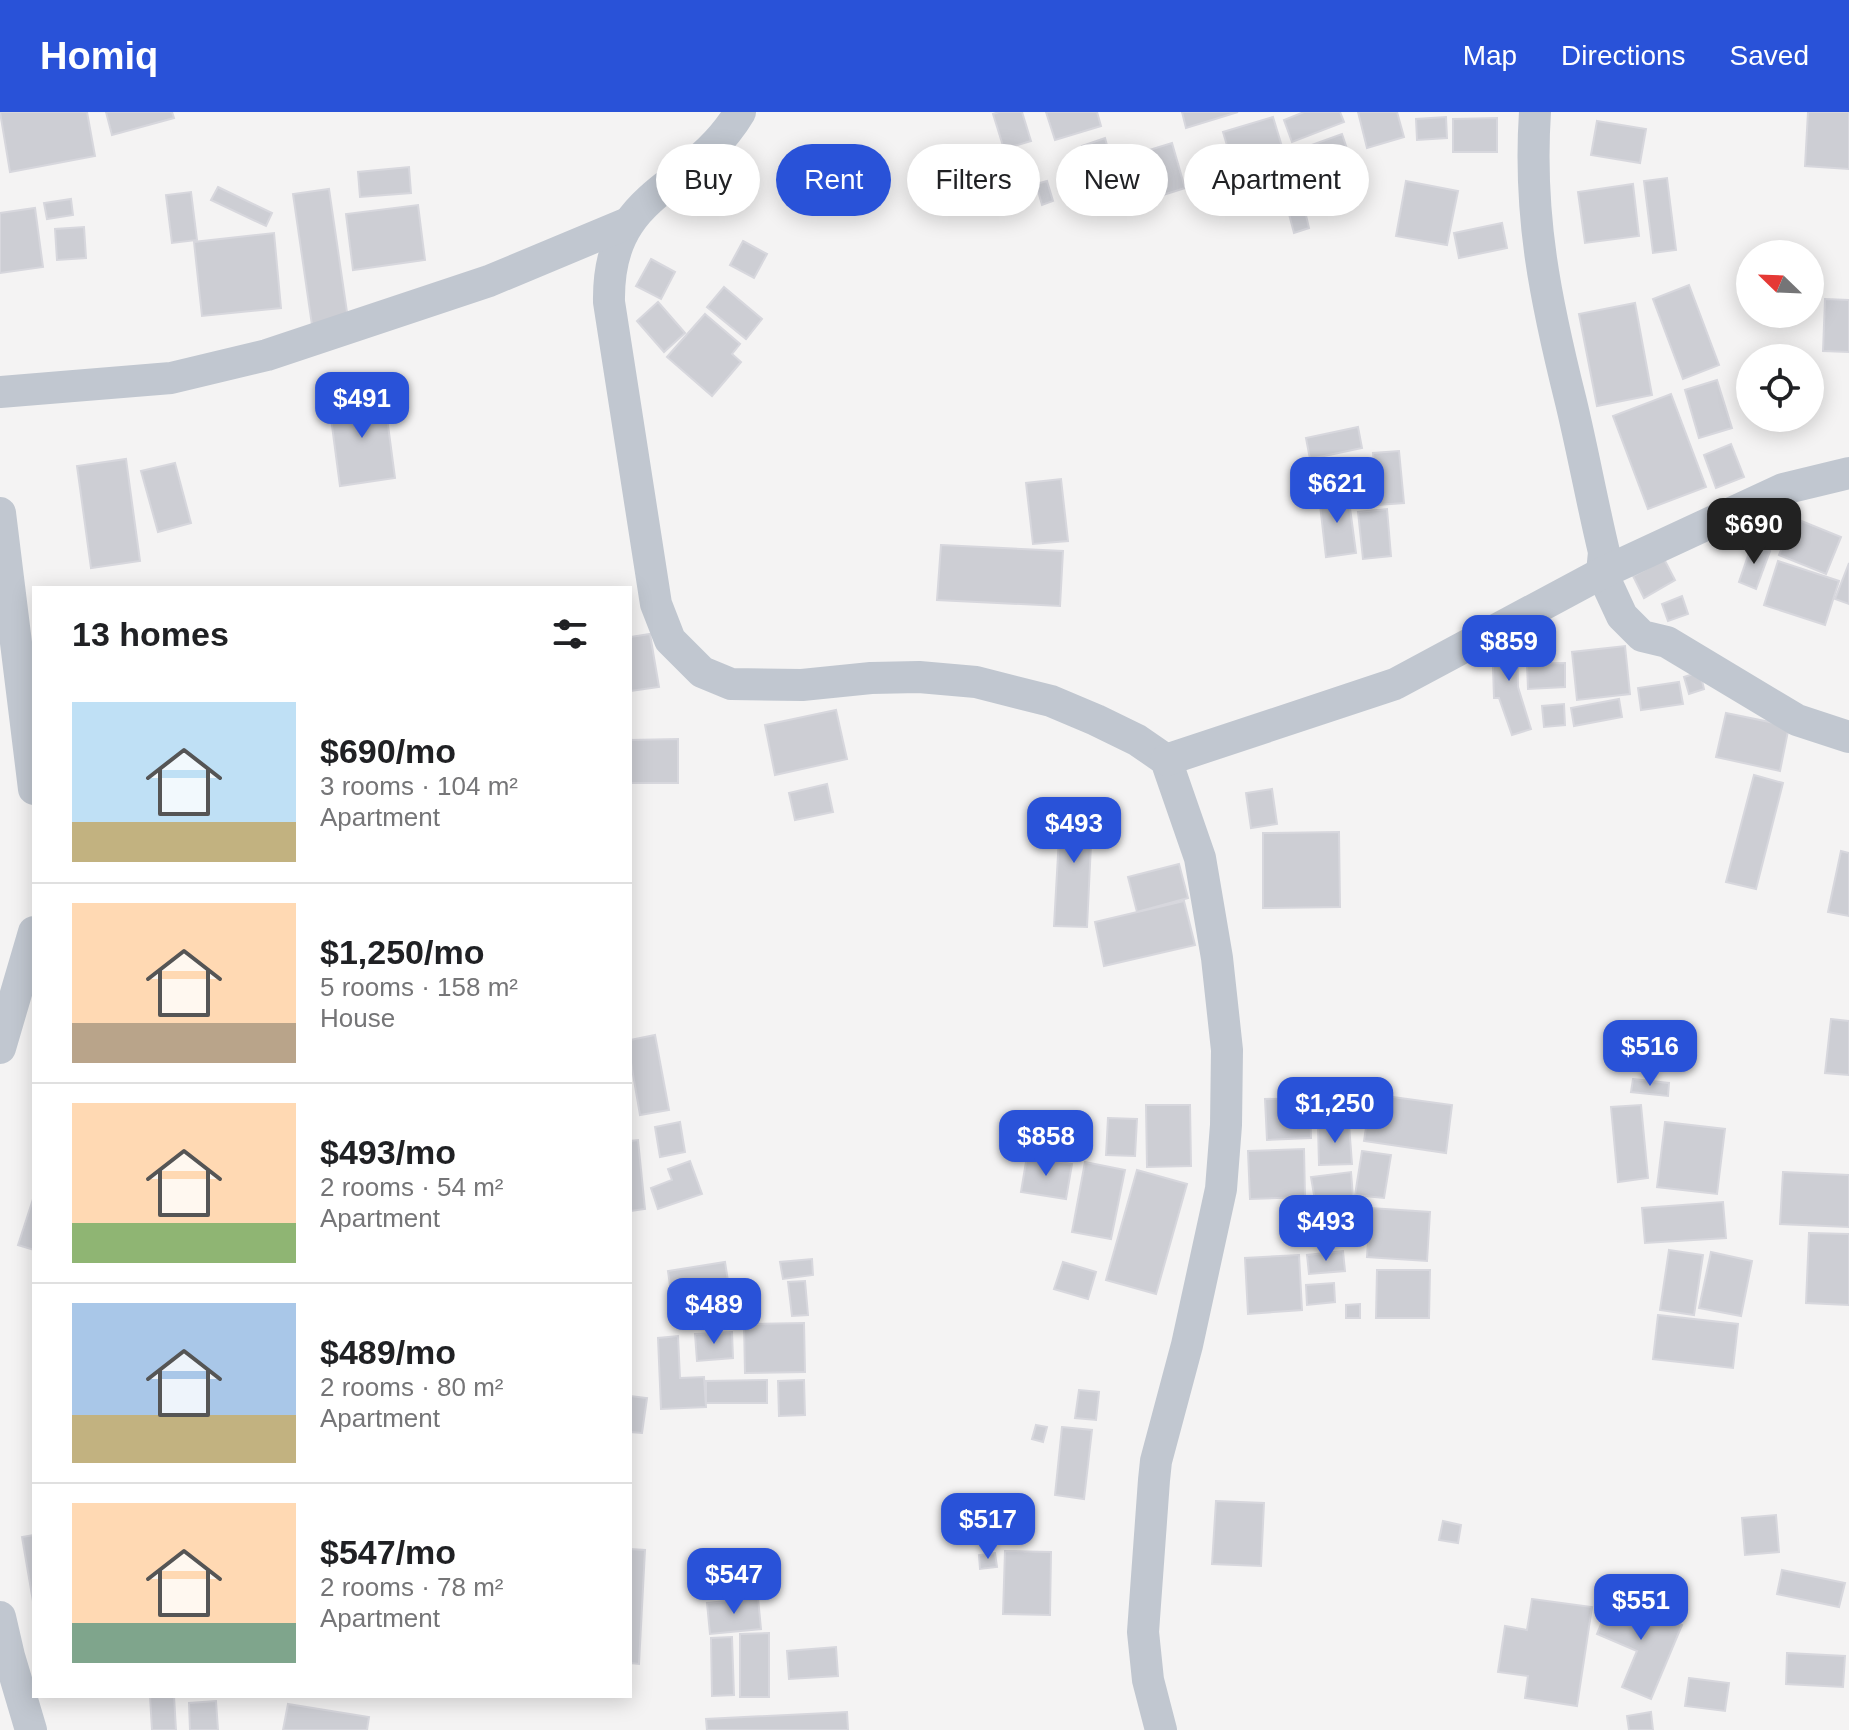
<!DOCTYPE html>
<meta charset="utf-8">
<style>
:root{--surface:#fff;--page:#f6f6f6;--text:#202124;--muted:#757577;--line:#e0e0e0;--accent:#2952d8}
body{margin:0;font-family:Arial,sans-serif;background:var(--page);color:var(--text);height:100vh;display:flex;flex-direction:column;font-size:30px;white-space:nowrap}
*{box-sizing:border-box;margin:0}
p{font-size:26px;color:var(--muted)}
.icon{flex:none;width:44px;height:44px;fill:none;stroke:currentColor;stroke-width:2;stroke-linecap:round;stroke-linejoin:round}
.map{position:relative;flex:1;overflow:hidden}
.panel{position:absolute;left:32px;top:474px;width:600px;height:1112px;display:flex;flex-direction:column;background:var(--surface);border-radius:0px;box-shadow:0 4px 20px #0003}
.panel>*{flex:none}
.guide{position:absolute;left:656px;top:32px;width:760px;height:72px;display:flex;gap:16px}
.needle{width:52px;rotate:293deg}
.controls{position:absolute;left:1736px;top:128px;display:grid;gap:16px}
.controls a{display:grid;place-items:center;width:88px;height:88px;border-radius:50%;background:var(--surface);box-shadow:0 4px 20px #0003;font-size:40px}
.price{position:absolute;translate:-50% -68px;padding:0 18px;border-radius:16px;background:var(--accent);color:#fff;font-size:26px;line-height:52px;filter:drop-shadow(0 2px 4px #0008)}
.price::after{content:'';position:absolute;left:50%;top:48px;width:24px;height:18px;margin-left:-12px;background:inherit;clip-path:polygon(0 0,100% 0,50% 100%)}
.price.current{background:#222;color:#fff}
ul{padding:0;list-style:none}
li{display:flex;align-items:center;gap:24px;height:200px;padding:0 40px}
li+li{border-top:2px solid var(--line)}
li span{display:grid;place-items:center;flex:none;width:224px;height:160px;border-radius:0px;color:#555}
li>.icon{margin-inline-start:auto}
span .icon{width:96px;height:96px;fill:#fffc;stroke-width:1}
li b{font-size:34px}
h2{display:flex;justify-content:space-between;align-items:center;height:96px;padding:0 40px;font-size:34px}
.chip{padding:0 28px;border-radius:36px;background:var(--surface);box-shadow:0 4px 20px #0003;font-size:28px;line-height:72px}
.chip.current{background:var(--accent);color:#fff}
header{display:flex;align-items:center;gap:48px;box-sizing:border-box;height:112px;padding:0 40px;background:var(--accent);color:#fff}
header strong{font-size:38px}
nav{display:flex;gap:44px;margin-inline-start:auto;font-size:28px}
.map>svg:first-child{display:block}
.building{fill:#cdced4;stroke:#d7d7dd;stroke-width:2}
.lines{fill:none;stroke-linecap:round;stroke-linejoin:round}
.street{stroke:#c1c7d0;stroke-width:32}
</style>
<header>
<strong>Homiq</strong>
<nav><a>Map</a><a>Directions</a><a>Saved</a></nav>
</header>
<div class="map">
<svg width="1849" height="1618" viewBox="0 0 1849 1618">
<rect width="100%" height="100%" fill="#f4f3f3"/>
<g class="building">
<polygon points="0,0 87,0 95,44 10,60"/>
<polygon points="106,0 172,0 174,6 112,23"/>
<polygon points="999,0 1022,0 1031,29 1004,37 993,2"/>
<polygon points="1046,0 1097,0 1101,14 1055,28"/>
<polygon points="1182,0 1238,0 1186,16"/>
<polygon points="1304,0 1340,0 1344,10 1292,30 1284,8"/>
<polygon points="1358,0 1397,0 1404,25 1367,36"/>
<polygon points="1808,0 1849,0 1849,57 1805,54"/>
<polygon points="1273,5 1287,51 1237,67 1223,20"/>
<polygon points="1446,5 1447,26 1417,28 1416,7"/>
<polygon points="1497,6 1497,40 1453,40 1453,7"/>
<polygon points="1597,9 1646,17 1640,51 1591,43"/>
<polygon points="1342,22 1348,40 1310,54 1303,36"/>
<polygon points="1105,26 1113,55 1089,62 1082,34"/>
<polygon points="1172,31 1185,76 1141,90 1127,45"/>
<polygon points="409,55 411,81 360,85 358,60"/>
<polygon points="1228,59 1233,74 1217,80 1213,64"/>
<polygon points="1667,66 1676,138 1653,141 1644,69"/>
<polygon points="1047,69 1053,89 1042,93 1036,72"/>
<polygon points="1406,69 1458,79 1447,133 1396,124"/>
<polygon points="1633,72 1639,124 1585,131 1578,80"/>
<polygon points="218,75 272,101 266,114 211,88"/>
<polygon points="329,77 348,207 312,213 293,82"/>
<polygon points="191,80 197,128 172,131 166,83"/>
<polygon points="71,87 73,103 47,107 44,91"/>
<polygon points="418,93 425,148 353,158 346,102"/>
<polygon points="35,96 43,155 0,161 0,101"/>
<polygon points="1305,99 1309,116 1294,121 1289,102"/>
<polygon points="1502,111 1507,136 1459,146 1454,121"/>
<polygon points="84,115 86,146 57,148 55,117"/>
<polygon points="274,121 281,196 202,204 194,130"/>
<polygon points="743,129 767,142 754,166 730,153"/>
<polygon points="651,147 675,160 661,187 636,174"/>
<polygon points="1689,173 1719,253 1683,267 1653,187"/>
<polygon points="724,175 762,207 746,227 707,195"/>
<polygon points="1825,187 1849,188 1849,240 1823,239"/>
<polygon points="658,190 685,221 664,240 637,209"/>
<polygon points="1635,191 1652,283 1597,294 1579,202"/>
<polygon points="705,202 740,232 732,242 741,250 712,284 667,245"/>
<polygon points="1717,268 1732,316 1699,326 1685,278"/>
<polygon points="1671,282 1706,375 1648,397 1613,304"/>
<polygon points="384,283 395,366 340,374 329,291"/>
<polygon points="1358,315 1362,336 1310,347 1306,326"/>
<polygon points="1731,332 1744,365 1716,376 1704,343"/>
<polygon points="1399,339 1404,391 1378,393 1373,341"/>
<polygon points="126,347 140,449 91,456 77,354"/>
<polygon points="175,351 191,411 158,420 141,359"/>
<polygon points="1061,367 1068,429 1033,432 1026,371"/>
<polygon points="1348,381 1356,441 1326,445 1319,384"/>
<polygon points="1758,393 1767,413 1733,429 1723,409"/>
<polygon points="1387,397 1391,444 1363,447 1358,400"/>
<polygon points="1794,406 1841,425 1826,462 1779,443"/>
<polygon points="1752,432 1770,439 1756,477 1739,470"/>
<polygon points="941,433 1063,439 1060,494 937,488"/>
<polygon points="1664,447 1675,468 1644,486 1633,464"/>
<polygon points="1778,449 1839,469 1825,513 1764,493"/>
<polygon points="1849,451 1849,492 1835,487"/>
<polygon points="1682,484 1688,502 1668,509 1662,492"/>
<polygon points="650,522 659,575 630,579 630,525"/>
<polygon points="1492,525 1517,525 1518,575 1531,617 1512,623 1499,586 1494,586"/>
<polygon points="1625,534 1630,582 1577,588 1572,540"/>
<polygon points="1565,551 1565,575 1528,577 1527,552"/>
<polygon points="1700,560 1704,577 1689,582 1684,565"/>
<polygon points="1679,570 1683,592 1641,598 1638,576"/>
<polygon points="1619,587 1622,605 1574,614 1571,596"/>
<polygon points="1564,592 1565,613 1544,615 1542,594"/>
<polygon points="836,598 847,647 775,663 765,613"/>
<polygon points="1726,601 1789,614 1780,659 1716,645"/>
<polygon points="678,627 678,671 630,671 630,628"/>
<polygon points="1754,663 1783,671 1756,777 1726,770"/>
<polygon points="827,672 833,700 795,708 789,681"/>
<polygon points="1272,677 1277,712 1251,716 1246,681"/>
<polygon points="1061,690 1093,691 1087,815 1054,814"/>
<polygon points="1339,720 1340,795 1263,796 1263,721"/>
<polygon points="1841,739 1849,741 1849,804 1828,800"/>
<polygon points="1179,752 1188,786 1137,800 1128,765"/>
<polygon points="1184,789 1195,833 1104,854 1095,810"/>
<polygon points="1831,907 1849,909 1849,963 1825,961"/>
<polygon points="655,923 669,998 640,1003 630,945 630,928"/>
<polygon points="1633,967 1669,971 1668,984 1631,980"/>
<rect x="1322" y="979" width="28" height="23"/>
<polygon points="1371,982 1452,993 1446,1041 1364,1029"/>
<polygon points="1310,986 1311,1026 1267,1028 1265,987"/>
<polygon points="1146,993 1190,993 1191,1054 1147,1055"/>
<polygon points="1641,993 1648,1066 1618,1070 1611,995"/>
<polygon points="1108,1006 1137,1007 1135,1044 1106,1043"/>
<polygon points="680,1010 685,1040 660,1045 655,1015"/>
<polygon points="1665,1010 1725,1017 1717,1082 1657,1075"/>
<polygon points="1349,1012 1352,1052 1319,1053 1318,1013"/>
<polygon points="638,1028 645,1097 630,1099 630,1029"/>
<polygon points="1304,1037 1305,1085 1250,1087 1248,1039"/>
<polygon points="1362,1039 1391,1043 1384,1086 1355,1083"/>
<polygon points="1027,1044 1072,1052 1066,1087 1021,1080"/>
<polygon points="690,1049 702,1082 658,1097 651,1076 672,1068 668,1057"/>
<polygon points="1085,1050 1125,1058 1111,1127 1072,1120"/>
<polygon points="1137,1058 1187,1072 1156,1182 1106,1168"/>
<polygon points="1351,1060 1353,1085 1315,1089 1311,1065"/>
<polygon points="1783,1060 1849,1063 1849,1115 1780,1112"/>
<polygon points="34,1084 34,1138 18,1133"/>
<polygon points="1723,1090 1726,1126 1645,1131 1642,1096"/>
<polygon points="1370,1096 1430,1100 1427,1149 1367,1145"/>
<polygon points="1809,1121 1849,1122 1849,1193 1806,1191"/>
<polygon points="1669,1138 1703,1143 1694,1203 1660,1198"/>
<polygon points="1343,1139 1345,1159 1309,1162 1307,1143"/>
<polygon points="1711,1140 1752,1149 1741,1204 1699,1196"/>
<polygon points="1299,1143 1302,1198 1248,1202 1245,1146"/>
<polygon points="812,1147 813,1163 783,1167 780,1150"/>
<polygon points="725,1150 732,1194 674,1203 668,1159"/>
<polygon points="1063,1150 1096,1160 1088,1187 1054,1177"/>
<polygon points="1377,1158 1430,1158 1429,1206 1376,1206"/>
<polygon points="805,1169 808,1203 792,1204 788,1170"/>
<polygon points="1334,1171 1335,1190 1307,1193 1306,1173"/>
<polygon points="1360,1192 1360,1206 1346,1206 1346,1193"/>
<polygon points="1658,1203 1738,1212 1733,1256 1653,1247"/>
<polygon points="804,1211 805,1260 745,1261 744,1212"/>
<polygon points="732,1220 733,1246 697,1249 695,1222"/>
<polygon points="678,1224 680,1266 704,1265 706,1295 661,1297 658,1226"/>
<polygon points="767,1268 767,1291 706,1291 706,1269"/>
<polygon points="804,1268 805,1303 779,1304 778,1269"/>
<polygon points="1079,1278 1099,1280 1096,1308 1075,1306"/>
<polygon points="630,1284 647,1286 642,1321 630,1320"/>
<polygon points="1036,1313 1047,1315 1043,1330 1032,1327"/>
<polygon points="1062,1315 1092,1318 1084,1387 1055,1383"/>
<polygon points="1216,1389 1264,1391 1261,1454 1212,1452"/>
<polygon points="1776,1403 1779,1440 1745,1443 1742,1406"/>
<polygon points="1443,1409 1461,1413 1458,1431 1439,1428"/>
<polygon points="34,1423 34,1495 22,1425"/>
<polygon points="630,1437 645,1438 639,1552 630,1551"/>
<polygon points="1005,1439 1051,1440 1050,1503 1003,1502"/>
<polygon points="995,1441 997,1455 980,1457 979,1443"/>
<polygon points="1782,1458 1845,1471 1839,1495 1777,1482"/>
<polygon points="1613,1483 1682,1513 1651,1587 1622,1575 1637,1539 1597,1522"/>
<polygon points="758,1486 761,1517 710,1522 707,1491"/>
<polygon points="1532,1487 1592,1495 1577,1594 1525,1586 1528,1564 1498,1560 1505,1514 1527,1518"/>
<polygon points="769,1521 769,1585 740,1585 740,1522"/>
<polygon points="732,1525 734,1583 712,1584 711,1526"/>
<polygon points="836,1535 838,1564 789,1567 787,1539"/>
<polygon points="1787,1541 1845,1544 1843,1575 1786,1572"/>
<polygon points="1689,1566 1729,1571 1725,1599 1685,1594"/>
<polygon points="150,1584 174,1584 176,1618 152,1618"/>
<polygon points="216,1589 218,1618 190,1618 189,1591"/>
<polygon points="288,1592 369,1605 367,1618 283,1618"/>
<polygon points="847,1600 848,1618 707,1618 706,1607"/>
<polygon points="1651,1600 1653,1618 1629,1618 1627,1604"/>
</g>
<g class="lines">
<g class="street">
<path d="M 740,0 C 692,81 607,75 609,190 L 656,492 L 670,528 L 702,560 L 731,572 L 802,573 L 871,566 L 919,565 L 976,570 L 1051,589 L 1096,608 L 1137,628 L 1166,648 L 1200,746 L 1217,846 L 1227,938 L 1226,1013 L 1221,1077 L 1187,1233 L 1156,1349 L 1154,1368 L 1143,1520 L 1148,1568 L 1161,1618"/>
<path d="M 1535,0 C 1528,104 1546,190 1571,290 C 1583,340 1592,390 1604,440 L 1602,461 L 1622,504 L 1642,524 L 1667,530 L 1797,608 L 1849,625"/>
<polyline points="0,280 171,266 267,243 489,169 628,111"/>
<polyline points="0,401 34,677"/>
<polyline points="1166,648 1395,572 1602,461 1783,377 1849,361"/>
<polyline points="0,936 34,820"/>
<polyline points="0,1505 9,1544 31,1618"/>
</g>
</g>
</svg>
<div class="controls">
<a><svg class="needle" viewBox="-14 -14 28 28"><path d="M0-13l5 13h-10z" fill="#e53935"/><path d="M0 13l5-13h-10z" fill="#757577"/></svg></a>
<a><svg class="icon" aria-label="locate" viewBox="0 0 24 24"><circle cx="12" cy="12" r="6"/><path d="M12 2v4M12 18v4M2 12h4M18 12h4"/></svg></a>
</div>
<b class="price" style="left:362px;top:328px">$491</b>
<b class="price" style="left:1337px;top:413px">$621</b>
<b class="price current" style="left:1754px;top:454px">$690</b>
<b class="price" style="left:1509px;top:571px">$859</b>
<b class="price" style="left:1074px;top:753px">$493</b>
<b class="price" style="left:1650px;top:976px">$516</b>
<b class="price" style="left:1335px;top:1033px">$1,250</b>
<b class="price" style="left:1046px;top:1066px">$858</b>
<b class="price" style="left:1326px;top:1151px">$493</b>
<b class="price" style="left:714px;top:1234px">$489</b>
<b class="price" style="left:988px;top:1449px">$517</b>
<b class="price" style="left:734px;top:1504px">$547</b>
<b class="price" style="left:1641px;top:1530px">$551</b>
<div class="guide">
<a class="chip">Buy</a>
<a class="chip current">Rent</a>
<a class="chip">Filters</a>
<a class="chip">New</a>
<a class="chip">Apartment</a>
</div>
<section class="panel">
<h2>13 homes<svg class="icon" aria-label="filters" viewBox="0 0 24 24"><path d="M4 7h16M4 17h16"/><circle cx="9" cy="7" r="2"/><circle cx="15" cy="17" r="2"/></svg></h2>
<ul>
<li><span style="background:linear-gradient(#bfe0f5 75%,#c2b280 0)"><svg class="icon" aria-label="home" viewBox="0 0 24 24"><path d="M3 11l9-7 9 7M6 9v11h12V9"/></svg></span><div><b>$690/mo</b><p>3 rooms · 104 m²</p><p>Apartment</p></div></li>
<li><span style="background:linear-gradient(#ffd9b3 75%,#b9a48a 0)"><svg class="icon" aria-label="home" viewBox="0 0 24 24"><path d="M3 11l9-7 9 7M6 9v11h12V9"/></svg></span><div><b>$1,250/mo</b><p>5 rooms · 158 m²</p><p>House</p></div></li>
<li><span style="background:linear-gradient(#ffd9b3 75%,#8fb573 0)"><svg class="icon" aria-label="home" viewBox="0 0 24 24"><path d="M3 11l9-7 9 7M6 9v11h12V9"/></svg></span><div><b>$493/mo</b><p>2 rooms · 54 m²</p><p>Apartment</p></div></li>
<li><span style="background:linear-gradient(#a9c7e8 70%,#c2b280 0)"><svg class="icon" aria-label="home" viewBox="0 0 24 24"><path d="M3 11l9-7 9 7M6 9v11h12V9"/></svg></span><div><b>$489/mo</b><p>2 rooms · 80 m²</p><p>Apartment</p></div></li>
<li><span style="background:linear-gradient(#ffd9b3 75%,#7fa58c 0)"><svg class="icon" aria-label="home" viewBox="0 0 24 24"><path d="M3 11l9-7 9 7M6 9v11h12V9"/></svg></span><div><b>$547/mo</b><p>2 rooms · 78 m²</p><p>Apartment</p></div></li>
</ul>
</section>
</div>
